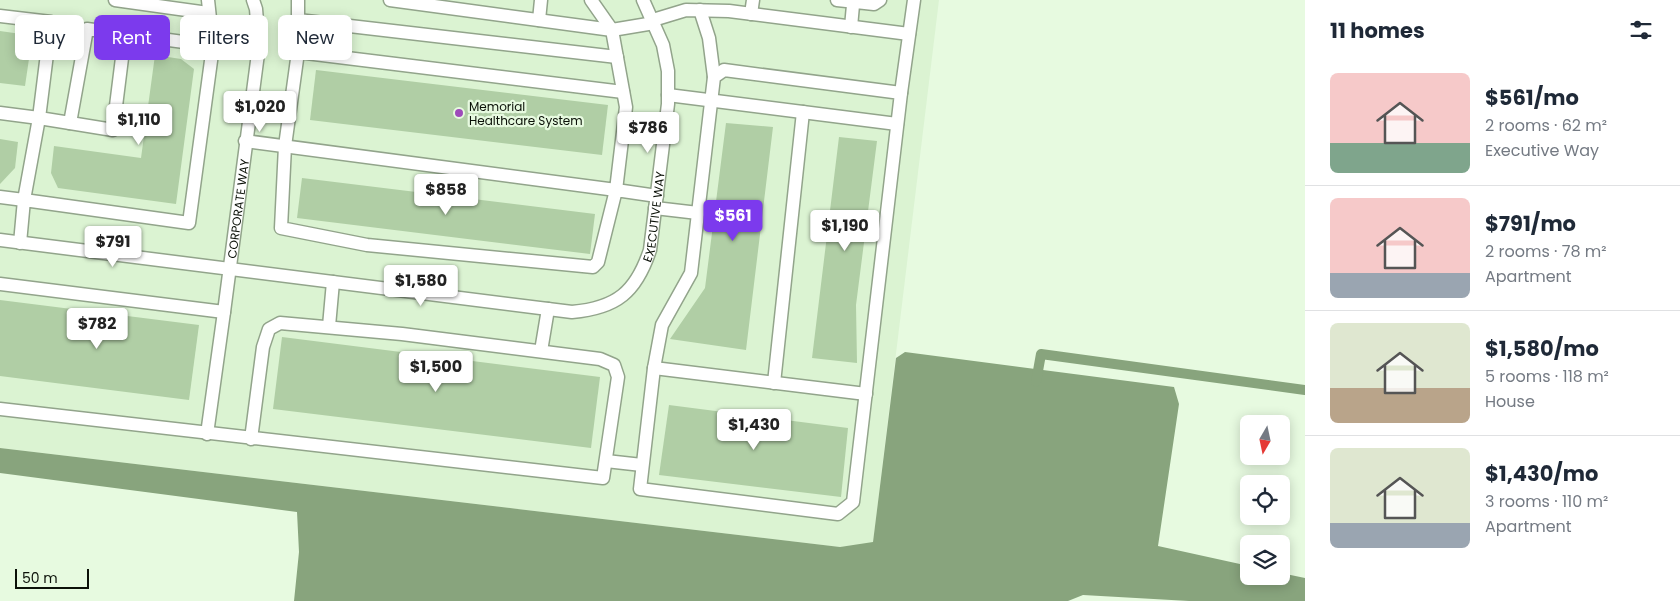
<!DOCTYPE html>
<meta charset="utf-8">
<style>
:root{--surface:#fff;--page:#f2f2f3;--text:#1f2937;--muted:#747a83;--line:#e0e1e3;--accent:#7c3aed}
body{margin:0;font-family:Poppins,sans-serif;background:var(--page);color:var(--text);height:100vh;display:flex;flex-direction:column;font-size:19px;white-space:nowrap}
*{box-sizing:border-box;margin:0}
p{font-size:16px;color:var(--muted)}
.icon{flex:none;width:28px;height:28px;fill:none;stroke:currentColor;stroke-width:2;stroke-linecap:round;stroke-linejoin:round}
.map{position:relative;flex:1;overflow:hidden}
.drawer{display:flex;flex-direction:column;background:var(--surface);width:375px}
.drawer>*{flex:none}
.guide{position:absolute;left:15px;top:15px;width:475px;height:45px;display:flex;gap:10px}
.needle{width:32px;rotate:189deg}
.tools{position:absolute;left:1240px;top:415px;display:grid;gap:10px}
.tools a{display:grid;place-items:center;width:50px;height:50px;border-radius:8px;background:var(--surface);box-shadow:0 2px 12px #0003;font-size:25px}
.scale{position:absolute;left:15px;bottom:12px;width:74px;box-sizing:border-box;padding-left:5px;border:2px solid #0b1108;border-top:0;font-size:14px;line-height:18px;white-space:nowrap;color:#0b1108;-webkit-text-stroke:4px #e7fae0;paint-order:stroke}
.price{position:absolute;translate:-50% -42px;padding:0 11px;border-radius:5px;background:#fff;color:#222;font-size:16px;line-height:32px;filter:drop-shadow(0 1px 2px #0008)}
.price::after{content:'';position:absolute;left:50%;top:30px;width:15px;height:11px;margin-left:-8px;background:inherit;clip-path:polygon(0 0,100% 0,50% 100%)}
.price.selected{background:var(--accent);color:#fff}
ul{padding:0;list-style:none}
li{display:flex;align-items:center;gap:15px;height:125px;padding:0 25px}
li+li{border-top:1px solid var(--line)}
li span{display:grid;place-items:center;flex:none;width:140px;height:100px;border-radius:8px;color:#555}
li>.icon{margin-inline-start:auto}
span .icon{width:60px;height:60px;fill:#fffc;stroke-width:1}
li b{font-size:21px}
h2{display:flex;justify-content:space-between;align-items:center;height:60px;padding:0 25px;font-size:21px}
.pill{padding:0 18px;border-radius:8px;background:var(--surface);box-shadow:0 2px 12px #0003;font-size:18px;line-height:45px}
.pill.selected{background:var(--accent);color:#fff}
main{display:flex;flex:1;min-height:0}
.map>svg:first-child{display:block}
.built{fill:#dbf3d2}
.water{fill:#88a47d}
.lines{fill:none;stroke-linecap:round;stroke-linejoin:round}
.canal{stroke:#88a47d;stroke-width:10}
.building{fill:#b0cea5}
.minor-casing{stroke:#92a48b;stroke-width:15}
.minor{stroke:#fff;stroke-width:12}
.poi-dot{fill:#9e4bba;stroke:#e7fae0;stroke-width:2}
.labels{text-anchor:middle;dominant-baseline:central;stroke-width:4.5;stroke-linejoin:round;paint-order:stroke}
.poi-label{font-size:12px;fill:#0b1108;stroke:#e7fae0;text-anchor:start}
.street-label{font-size:12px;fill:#0b1108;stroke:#e7fae0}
</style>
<main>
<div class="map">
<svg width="1305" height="601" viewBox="0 0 1305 601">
<rect width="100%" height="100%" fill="#e7fae0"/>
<polygon class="built" points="0,0 939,0 873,543 840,547 0,448"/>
<polygon class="water" points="905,352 1174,387 1179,404 1158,546 1249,566 1249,576 1281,576 1281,573 1305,578 1305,601 1189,601 1083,595 1068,601 294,601 299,552 297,512 0,473 0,448 840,547 873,542 896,358"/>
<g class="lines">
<polyline class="canal" points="1036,382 1041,354 1305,390"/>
</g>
<g class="building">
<polygon points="0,31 21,34 30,52 25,86 0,83"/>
<polygon points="155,55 181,59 194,69 176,204 58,188 51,173 54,146 141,158"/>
<polygon points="316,70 608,105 602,155 310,120"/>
<polygon points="726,123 773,127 746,350 670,339 705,288"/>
<polygon points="839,137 877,141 856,305 857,363 812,358"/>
<polygon points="0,139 18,142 15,168 0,184"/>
<polygon points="302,178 595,214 590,254 297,218"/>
<polygon points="0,300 199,325 189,400 0,376"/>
<polygon points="282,337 600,377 591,448 273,409"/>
<polygon points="669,405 848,428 841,497 659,475"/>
</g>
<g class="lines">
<defs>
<g id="minor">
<polyline points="115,0 208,13"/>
<polyline points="298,0 298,52 285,146 281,228 367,245 593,267 598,262 616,190 657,196"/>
<polyline points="390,0 612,30"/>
<polyline points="591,0 612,30"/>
<polyline points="837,0 856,2"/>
<polyline points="700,10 709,38 714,77"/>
<polyline points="751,14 753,0"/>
<polyline points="0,16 51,22 39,118 70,123 87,29 258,52"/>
<polyline points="298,20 617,57"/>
<polyline points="539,20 541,0"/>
<polyline points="653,20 686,10 729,11 909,34"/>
<polyline points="851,27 853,5 856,2 874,4 880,0"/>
<polyline points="298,52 623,92"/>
<polygon points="724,70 901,93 853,502 838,514 640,489 654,368 662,325 691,273 714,77"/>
<polyline points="901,93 914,0"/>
<polyline points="668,95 897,124"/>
<polyline points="0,113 39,118 24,200 0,197"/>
<polyline points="70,123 113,130 125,34"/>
<polyline points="245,141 616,190 626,107 612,30 654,23"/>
<polyline points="655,208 698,213"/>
<path id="s1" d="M 0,240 L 572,312 C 617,308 636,292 650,250 L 668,104 L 668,71 L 663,45 L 643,0"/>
<polyline points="20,243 24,200 189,223 213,46 208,0"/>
<path id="s2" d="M 0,284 L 224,312 L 259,46 L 256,9 L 253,0"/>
<polyline points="329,326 333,282"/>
<polyline points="541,351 548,309"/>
<polyline points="654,368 866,394"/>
<polyline points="774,383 803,112"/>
<polyline points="0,409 603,478 618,377 614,365 600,359 402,334 280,323 269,329 263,347 251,439"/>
<polyline points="207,434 224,312"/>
<polyline points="606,461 642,465"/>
</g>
</defs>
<use href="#minor" class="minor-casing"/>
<use href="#minor" class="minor"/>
</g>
<circle class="poi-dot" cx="459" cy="113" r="5"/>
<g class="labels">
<g class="poi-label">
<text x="469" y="106">Memorial<tspan x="469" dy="14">Healthcare System</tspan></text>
</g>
<g class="street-label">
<text stroke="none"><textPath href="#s2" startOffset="330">CORPORATE WAY</textPath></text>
<text stroke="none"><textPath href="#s1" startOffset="718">EXECUTIVE WAY</textPath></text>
</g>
</g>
</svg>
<div class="tools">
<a><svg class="needle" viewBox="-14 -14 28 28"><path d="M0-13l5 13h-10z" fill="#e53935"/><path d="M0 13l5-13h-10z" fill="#747a83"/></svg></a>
<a><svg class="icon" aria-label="locate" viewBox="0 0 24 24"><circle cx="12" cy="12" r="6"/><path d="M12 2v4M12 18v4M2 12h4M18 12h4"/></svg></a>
<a><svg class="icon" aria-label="layers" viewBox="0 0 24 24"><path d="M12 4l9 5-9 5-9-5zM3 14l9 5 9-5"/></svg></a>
</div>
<div class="scale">50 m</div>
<b class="price" style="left:260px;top:133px">$1,020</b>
<b class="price" style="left:139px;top:146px">$1,110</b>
<b class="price" style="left:648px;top:154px">$786</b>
<b class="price" style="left:446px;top:216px">$858</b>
<b class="price selected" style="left:733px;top:242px">$561</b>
<b class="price" style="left:845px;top:252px">$1,190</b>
<b class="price" style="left:113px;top:268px">$791</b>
<b class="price" style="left:421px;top:307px">$1,580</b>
<b class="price" style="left:97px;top:350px">$782</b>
<b class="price" style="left:436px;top:393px">$1,500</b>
<b class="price" style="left:754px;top:451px">$1,430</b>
<div class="guide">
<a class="pill">Buy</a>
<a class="pill selected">Rent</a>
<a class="pill">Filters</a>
<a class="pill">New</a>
</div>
</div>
<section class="drawer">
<h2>11 homes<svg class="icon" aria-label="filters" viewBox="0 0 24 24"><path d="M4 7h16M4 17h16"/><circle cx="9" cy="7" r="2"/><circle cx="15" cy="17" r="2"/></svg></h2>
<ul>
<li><span style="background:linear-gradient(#f6c9c9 70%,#7fa58c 0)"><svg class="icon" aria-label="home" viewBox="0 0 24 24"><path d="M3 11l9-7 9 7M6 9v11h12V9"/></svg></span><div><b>$561/mo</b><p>2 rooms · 62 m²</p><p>Executive Way</p></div></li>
<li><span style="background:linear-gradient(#f6c9c9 75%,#9aa5b1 0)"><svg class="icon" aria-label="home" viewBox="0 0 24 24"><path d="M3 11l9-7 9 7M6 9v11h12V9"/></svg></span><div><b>$791/mo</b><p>2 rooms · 78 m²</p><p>Apartment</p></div></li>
<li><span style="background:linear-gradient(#dfe7d0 65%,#b9a48a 0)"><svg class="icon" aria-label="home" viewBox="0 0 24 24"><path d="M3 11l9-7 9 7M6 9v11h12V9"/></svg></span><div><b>$1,580/mo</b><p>5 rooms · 118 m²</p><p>House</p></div></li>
<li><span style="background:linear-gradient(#dfe7d0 75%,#9aa5b1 0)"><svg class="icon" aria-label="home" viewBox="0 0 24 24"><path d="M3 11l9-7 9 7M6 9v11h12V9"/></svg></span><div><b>$1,430/mo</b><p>3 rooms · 110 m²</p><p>Apartment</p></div></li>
</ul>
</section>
</main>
